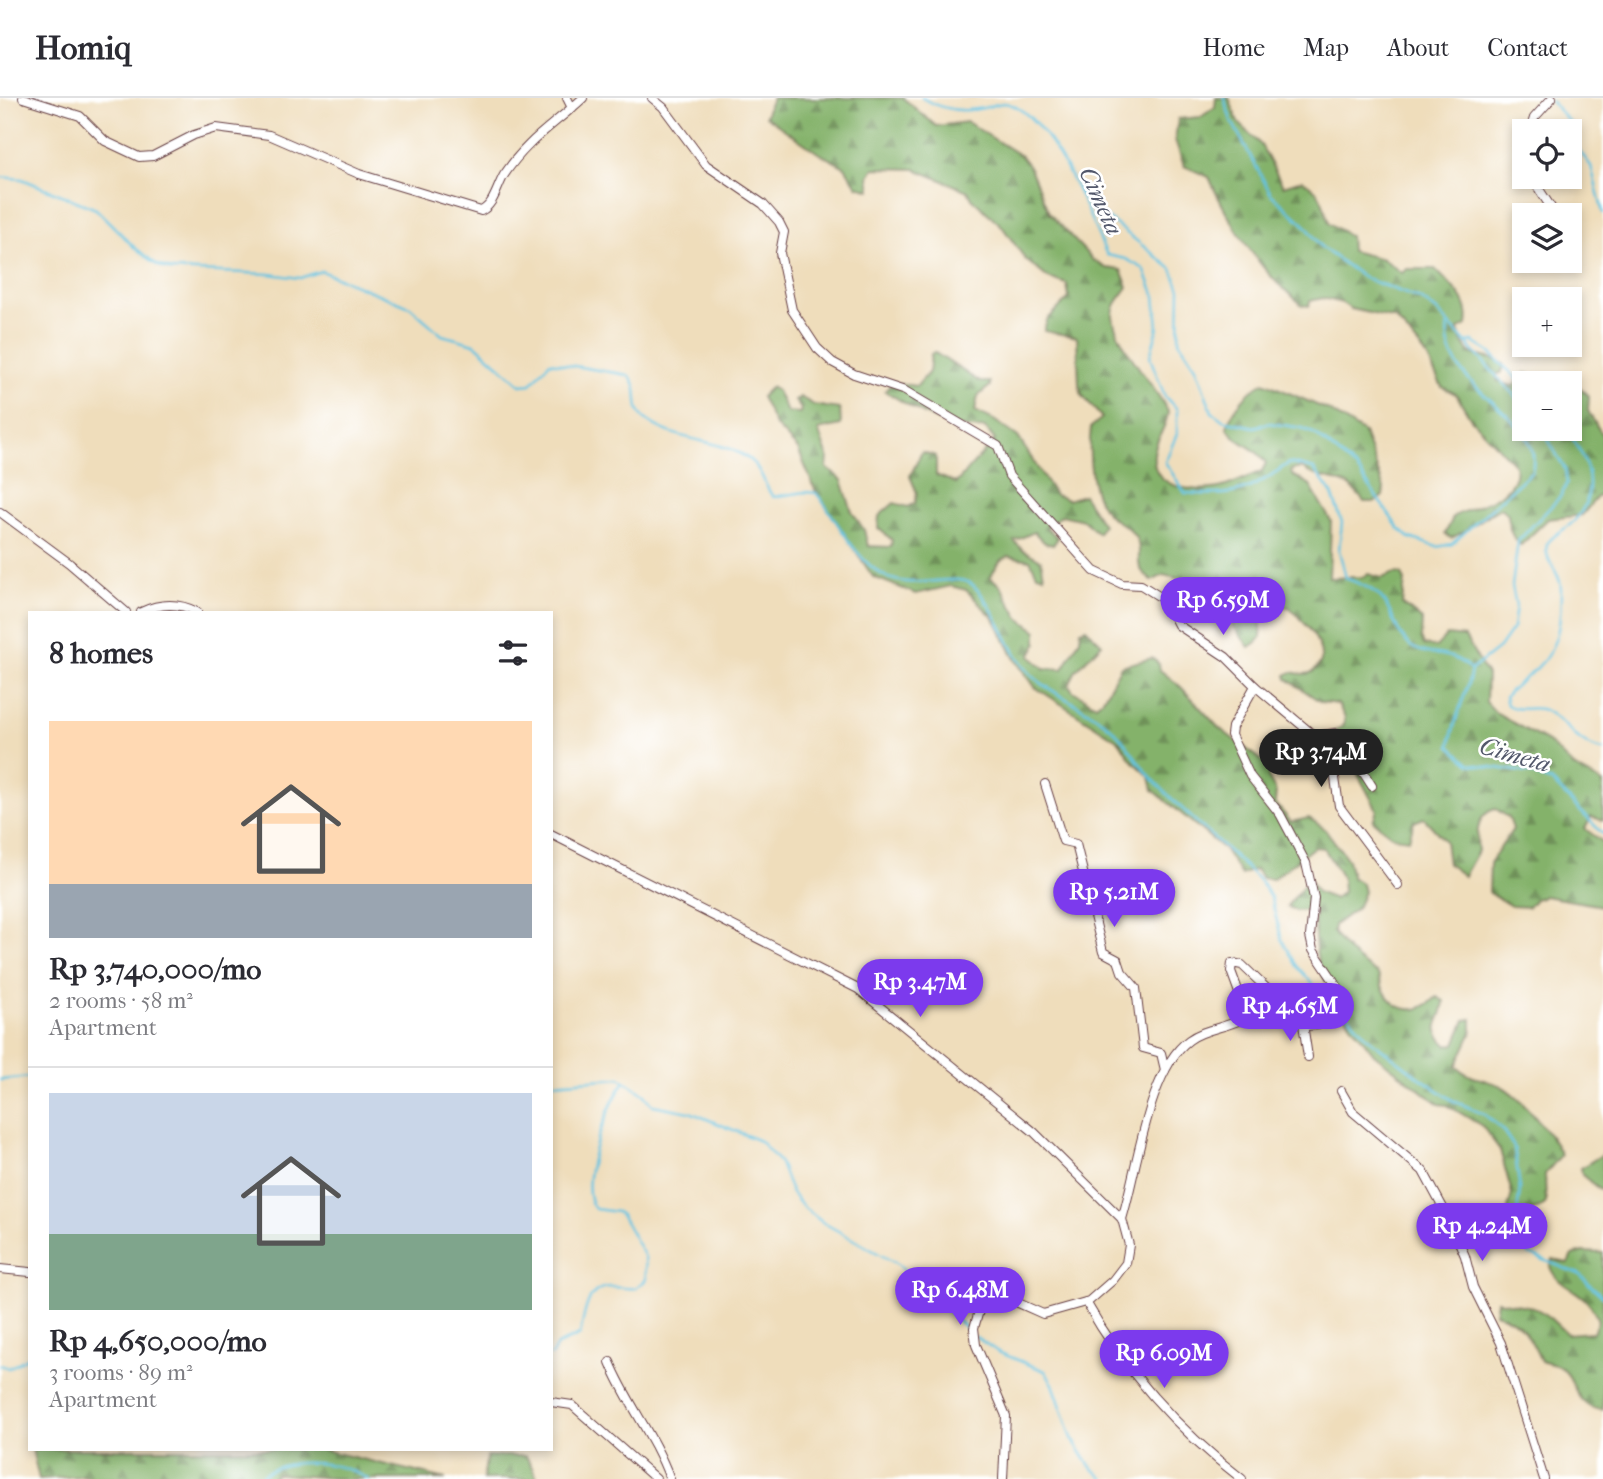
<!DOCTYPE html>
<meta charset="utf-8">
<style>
:root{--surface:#fff;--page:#f2f2f3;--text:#2b2b33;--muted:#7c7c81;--line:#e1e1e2;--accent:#7c3aed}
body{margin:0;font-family:"IM FELL French Canon",serif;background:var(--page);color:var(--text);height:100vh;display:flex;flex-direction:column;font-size:26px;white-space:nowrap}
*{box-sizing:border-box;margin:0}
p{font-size:23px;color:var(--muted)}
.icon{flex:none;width:38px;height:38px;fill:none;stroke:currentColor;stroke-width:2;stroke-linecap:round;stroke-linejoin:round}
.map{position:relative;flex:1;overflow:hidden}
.drawer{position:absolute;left:28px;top:513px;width:525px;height:840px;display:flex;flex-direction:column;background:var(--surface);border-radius:0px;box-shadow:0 4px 10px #0003}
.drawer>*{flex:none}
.controls{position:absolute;left:1512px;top:21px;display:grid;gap:14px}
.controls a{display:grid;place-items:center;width:70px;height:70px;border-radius:0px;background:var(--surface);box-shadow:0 4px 10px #0003;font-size:35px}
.price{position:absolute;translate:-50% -60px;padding:0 16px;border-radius:24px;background:var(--accent);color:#fff;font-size:23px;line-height:46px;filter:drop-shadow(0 2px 4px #0008)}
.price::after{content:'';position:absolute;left:50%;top:42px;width:21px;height:16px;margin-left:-10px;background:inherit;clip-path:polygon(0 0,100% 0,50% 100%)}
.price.selected{background:#222;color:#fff}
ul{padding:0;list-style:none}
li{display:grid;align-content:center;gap:14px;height:371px;padding:0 21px}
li+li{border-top:2px solid var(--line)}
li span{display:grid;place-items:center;height:217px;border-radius:0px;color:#555}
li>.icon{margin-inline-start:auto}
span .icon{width:126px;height:126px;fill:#fffc;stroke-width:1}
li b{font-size:30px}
h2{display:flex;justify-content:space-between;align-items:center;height:84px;padding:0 21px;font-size:30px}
header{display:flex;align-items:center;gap:42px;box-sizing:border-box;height:98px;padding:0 35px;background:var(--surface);border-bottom:2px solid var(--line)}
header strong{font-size:33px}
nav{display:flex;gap:38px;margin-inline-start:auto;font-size:24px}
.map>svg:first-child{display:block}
.forest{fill:url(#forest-firs);stroke:#67684b;stroke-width:2;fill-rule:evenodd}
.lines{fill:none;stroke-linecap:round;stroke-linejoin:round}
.stream{stroke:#63c3e1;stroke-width:2.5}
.street-casing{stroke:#633c41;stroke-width:10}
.street{stroke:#fff;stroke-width:8}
.labels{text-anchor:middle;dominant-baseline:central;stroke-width:5;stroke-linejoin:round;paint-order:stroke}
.water-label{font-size:24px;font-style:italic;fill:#53586b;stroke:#fff}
</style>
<header>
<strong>Homiq</strong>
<nav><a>Home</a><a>Map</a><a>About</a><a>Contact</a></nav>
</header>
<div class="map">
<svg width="1603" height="1381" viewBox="0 0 1603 1381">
<defs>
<pattern id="forest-firs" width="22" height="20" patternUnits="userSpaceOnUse" patternTransform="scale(1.75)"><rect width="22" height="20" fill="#84b26b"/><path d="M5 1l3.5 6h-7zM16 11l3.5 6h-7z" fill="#6e9058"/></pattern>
</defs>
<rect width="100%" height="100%" fill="#fff"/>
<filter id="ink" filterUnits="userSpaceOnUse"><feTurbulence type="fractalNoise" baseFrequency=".0143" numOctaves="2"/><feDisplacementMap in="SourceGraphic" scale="14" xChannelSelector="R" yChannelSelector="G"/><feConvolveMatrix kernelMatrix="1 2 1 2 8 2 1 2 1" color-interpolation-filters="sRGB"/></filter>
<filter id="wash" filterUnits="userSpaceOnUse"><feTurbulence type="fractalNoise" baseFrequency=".00686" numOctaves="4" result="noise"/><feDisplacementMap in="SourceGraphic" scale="28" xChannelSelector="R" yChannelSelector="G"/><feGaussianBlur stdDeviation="1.57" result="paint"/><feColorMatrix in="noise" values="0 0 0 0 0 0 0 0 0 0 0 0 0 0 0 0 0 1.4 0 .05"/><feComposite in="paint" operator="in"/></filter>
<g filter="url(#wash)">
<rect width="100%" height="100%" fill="#efddbb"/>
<g class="forest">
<path d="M 772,0 L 903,0 L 936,28 L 967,24 L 1021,58 L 1030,70 L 1049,115 L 1093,162 L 1106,170 L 1121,172 L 1128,189 C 1122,198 1112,207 1113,218 C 1115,247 1155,286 1168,314 C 1167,329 1155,341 1154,356 C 1150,393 1201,396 1226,388 C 1238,384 1250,378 1262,373 L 1266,365 C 1256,348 1237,347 1227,329 C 1232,311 1248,293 1264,284 L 1326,311 L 1364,335 L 1384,390 L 1383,398 L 1375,404 L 1364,404 C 1342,373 1329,388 1301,370 L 1291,372 L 1292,377 L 1309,386 L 1331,423 L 1329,480 L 1362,479 L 1368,476 L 1382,480 L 1395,475 L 1402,476 L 1405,483 L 1402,506 L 1422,522 L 1421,540 L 1424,547 L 1436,549 L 1447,537 L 1465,539 L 1487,577 L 1486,604 L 1497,616 L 1548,644 L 1575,670 L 1603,685 L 1603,722 L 1591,719 L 1585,731 L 1603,744 L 1603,808 L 1544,798 L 1535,801 L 1528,809 L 1511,808 L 1489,795 L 1490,765 L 1513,731 L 1509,720 L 1496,711 C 1476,715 1476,737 1478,753 L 1464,778 L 1448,766 L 1445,743 L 1424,720 L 1414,724 L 1409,741 L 1394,739 L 1373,723 L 1377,712 L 1352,665 L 1337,656 L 1325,641 L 1344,627 L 1345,620 L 1338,606 L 1321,604 L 1287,581 L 1286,577 L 1292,574 C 1305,578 1315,577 1321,563 C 1323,542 1304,524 1289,509 L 1280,509 L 1261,518 C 1259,535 1268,540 1249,549 L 1223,514 L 1204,508 L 1181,481 L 1163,477 L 1152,483 C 1129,466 1145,458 1136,440 C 1129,428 1120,426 1111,419 C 1089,401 1088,354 1091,329 L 1102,320 L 1082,297 L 1079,286 L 1077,239 L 1044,233 L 1047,222 L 1069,200 L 1067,186 L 1048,180 L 1026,162 L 1001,127 L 972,101 L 968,93 L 915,71 L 874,70 L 869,78 L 871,92 L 857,88 L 845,69 L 818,55 L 765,18 Z"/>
<path d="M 1216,0 L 1229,0 L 1238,24 L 1261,47 L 1283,88 L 1302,82 C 1324,96 1322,103 1329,125 L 1350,138 L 1351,153 L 1383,161 L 1402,175 L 1407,171 L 1435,171 C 1451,188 1472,202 1467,227 L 1458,232 C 1470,269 1481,252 1504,266 L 1502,274 L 1496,277 L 1498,284 L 1513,288 L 1526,275 L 1540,281 L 1566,279 L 1589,298 L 1588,313 L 1603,338 L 1603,397 L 1597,399 L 1582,417 L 1548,421 L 1521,447 C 1510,438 1509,430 1508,416 L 1500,410 C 1483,419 1468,433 1451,440 L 1445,436 L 1454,418 C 1473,408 1521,399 1515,367 L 1471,321 L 1456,296 L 1442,289 L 1425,255 L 1396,221 L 1351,211 L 1342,205 L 1323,200 L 1310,203 L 1309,208 L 1302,207 C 1292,197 1278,188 1270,177 C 1246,150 1223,112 1209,79 L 1184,68 L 1175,42 L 1178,21 L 1201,19 L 1215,9 ZM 1570,285 L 1570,331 L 1524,331 L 1524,285 Z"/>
<path d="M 934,254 L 980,284 L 990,284 L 990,288 L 978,298 L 975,313 L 994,322 L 1018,339 L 1055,397 L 1068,402 L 1083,397 L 1103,427 L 1098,435 L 1083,422 L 1062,417 L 1046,429 L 1058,440 L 1053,447 L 1045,445 L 1034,434 L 1014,443 L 1023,452 L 1041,462 L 1044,478 L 1037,476 L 1030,462 L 1008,458 L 1000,463 L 990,479 L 1000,487 L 1019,520 L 1037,533 L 1037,545 L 1030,558 L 1044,570 L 1063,571 L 1080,541 L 1081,532 L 1086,530 L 1102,546 L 1076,572 L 1069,587 L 1073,593 L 1096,607 L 1103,601 L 1121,568 L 1152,560 L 1159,566 L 1160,572 L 1181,589 L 1219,630 L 1270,669 L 1268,679 L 1276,694 L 1275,705 L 1291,724 L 1309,720 L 1325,731 L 1348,762 L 1352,779 L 1362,786 L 1364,794 L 1357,810 L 1334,827 L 1333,834 C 1344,851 1360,865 1378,876 C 1386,908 1409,924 1437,899 L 1444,903 C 1442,928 1426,926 1448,948 L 1455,946 L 1465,922 L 1472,921 L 1472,934 L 1456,968 C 1467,980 1486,981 1501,988 C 1519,997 1550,1035 1559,1053 L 1561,1057 L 1545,1076 L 1546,1105 L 1540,1110 L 1522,1115 L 1520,1130 L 1512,1133 L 1508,1110 L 1512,1096 L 1500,1052 L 1482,1028 L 1447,1007 L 1439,1006 L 1374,956 L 1345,918 L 1348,907 C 1343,897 1332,892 1326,883 C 1314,865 1314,833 1315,812 L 1296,813 L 1287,808 L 1309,781 L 1317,794 L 1335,801 L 1343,794 L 1342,780 L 1324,750 L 1314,749 L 1273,781 L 1262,780 L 1256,771 L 1241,777 L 1225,752 L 1153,692 L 1150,679 L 1130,660 L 1120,644 L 1035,589 L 1016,563 L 994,520 L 966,492 L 951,488 L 916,496 L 873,479 L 815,392 L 798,351 L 775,327 L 761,299 L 771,289 L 777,293 L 787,314 L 800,315 L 801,311 L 795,303 L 800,299 L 814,307 L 840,311 L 841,327 L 818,332 L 828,359 L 827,370 L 842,382 L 852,414 L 864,432 L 868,448 L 891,449 L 892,442 L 878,430 L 879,418 L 894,405 L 908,409 L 915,405 L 917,395 L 910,378 L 922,354 L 936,358 L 936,377 L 956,385 L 995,342 L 985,330 C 948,334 916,312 885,293 L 892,285 L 917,288 L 929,274 L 931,256 Z"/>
<polygon points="1603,1056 1603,1091 1600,1092 1582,1077 1581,1070"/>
<path d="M 1583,1154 L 1603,1155 L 1603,1312 C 1570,1309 1579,1279 1558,1268 C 1553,1266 1546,1265 1541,1263 C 1530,1239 1522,1222 1495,1215 L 1497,1203 L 1533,1209 L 1547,1217 L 1567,1236 L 1593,1234 L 1598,1223 C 1587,1189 1560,1194 1550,1169 L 1553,1162 L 1568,1165 L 1572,1157 Z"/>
<polygon points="32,1351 320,1351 446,1381 347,1381 277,1376 270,1381 95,1381 85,1378 39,1381"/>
<polygon points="487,1358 526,1358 538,1381 483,1381"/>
</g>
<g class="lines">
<g class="stream">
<path d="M 922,0 C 942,12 961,15 983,10 C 989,9 998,5 1004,5 C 1049,11 1090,121 1107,157 L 1126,161 L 1144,171 L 1155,198 L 1158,229 L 1150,259 L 1165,299 L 1177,311 L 1177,336 L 1165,364 L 1185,395 C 1236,399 1247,395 1289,365 L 1314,371 L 1332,396 L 1342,424 L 1339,452 L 1346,480 C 1359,486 1375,491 1383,502 C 1393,516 1397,538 1412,549 C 1430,561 1450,550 1471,572 C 1466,601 1454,617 1450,648 L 1470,666 L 1530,675 L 1552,684 L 1603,736"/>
<polyline points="1224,0 1231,22 1271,96 1307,129 1321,149 1364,180 1420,201 1436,212 1524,308"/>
<polyline points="1551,3 1576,32 1578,51 1591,68 1603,115"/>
<path d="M 0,79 L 22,81 L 96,111 L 134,149 L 157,167 L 171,172 L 270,176 L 300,180 L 321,173 L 410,209 L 442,237 L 475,246 L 521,287 L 531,286 L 550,264 L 628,277 C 643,289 631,309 644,320 C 676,347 729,339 754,366 C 763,375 765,389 773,399 L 805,394 L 816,395 C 838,421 852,459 883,477 C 914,495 958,472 974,488 C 1001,516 1009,558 1036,581 C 1059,600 1089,610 1111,630 C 1128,644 1136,664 1151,679 C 1184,716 1224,747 1259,782 L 1271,800 L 1282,842 L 1297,868 L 1316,890 L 1331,898 L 1368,940 L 1415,976 L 1452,1002 L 1484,1016 L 1502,1031 L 1514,1049 L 1520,1091 L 1515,1131 L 1529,1156 L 1579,1176 L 1603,1199"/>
<path d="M 1076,89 L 1099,113 L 1172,171 L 1180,191 L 1179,243 L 1196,269 L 1212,314 L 1223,322 L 1254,329 L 1269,325 L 1302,330 L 1315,336 L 1357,371 L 1399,431 L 1410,440 L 1437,449 L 1452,446 L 1532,373 C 1547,316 1438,293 1448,226"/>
<polyline points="1466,245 1473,244 1489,254 1524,287"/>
<path d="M 1566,331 C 1586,358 1601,391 1576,421 C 1568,431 1554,435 1547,446 C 1543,463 1561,473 1561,491 C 1561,521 1560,548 1537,570 C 1526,581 1514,586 1505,599 L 1507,607 C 1521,615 1533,607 1544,612 C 1565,622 1577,648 1603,652"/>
<polyline points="1471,572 1499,550 1513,530 1516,508 1512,488 1518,443 1560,399 1567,385 1565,371 1542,331"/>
<polyline points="0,982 30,979"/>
<polyline points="551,985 620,980 644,996 653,1007 690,1014 760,1043 780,1065 791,1094 802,1108 822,1124 899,1167 971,1235"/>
<polyline points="976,1239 998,1254 1045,1273 1053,1286 1072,1340 1089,1367 1104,1381"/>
<path d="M 551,1258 L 557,1247 L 580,1237 C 585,1216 585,1188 612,1189 C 620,1189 627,1191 636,1190 L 646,1182 L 645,1159 L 622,1118 L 617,1114 L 595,1111 C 575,1088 607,1007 624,985"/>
<polyline points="0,1267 9,1270 30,1258"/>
<path d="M 257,1381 C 287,1356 338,1363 368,1381"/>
</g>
</g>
</g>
<g filter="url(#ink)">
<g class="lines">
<defs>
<g id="street">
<path d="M 23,0 L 80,18 L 105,43 L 139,59 L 153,58 L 194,37 L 216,30 L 269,37 L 359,76 L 481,113 C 494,107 497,89 504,77 C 527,42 554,27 583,0"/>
<polyline points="567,0 572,10"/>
<path d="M 652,0 L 663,9 L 706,67 L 763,106 L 779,124 L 784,134 L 780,155 L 792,212 L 817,250 L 832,264 L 854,276 L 905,293 L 998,348 L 1009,378 L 1094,473 L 1122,486 L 1141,487 L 1165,502 L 1178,527 L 1226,559 L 1255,588 L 1232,629 L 1231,637 L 1250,678 L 1280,716 L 1306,765 L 1314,800 L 1310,838 L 1313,852 L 1344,898 L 1345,906 L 1318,927 L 1306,928 L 1242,867 L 1232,865 L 1231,873 L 1246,914 L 1244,920 C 1227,930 1205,930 1189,942 C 1148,972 1137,1073 1122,1121"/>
<polyline points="1530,33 1534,20 1552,0"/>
<polyline points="1531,79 1554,114"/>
<polyline points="0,414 69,465 126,514"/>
<path d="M 141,514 C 160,505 178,504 197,514"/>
<polyline points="1255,588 1317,640 1333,666 1339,708 1398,787"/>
<polyline points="1314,638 1335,635 1340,638 1372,688"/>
<polyline points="1045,686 1063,743 1076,746 1103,854 1118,862 1122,874 1136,890 1143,950 1161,955 1165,972"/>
<polyline points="551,736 858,891 1034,1034 1122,1121 1129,1147 1126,1165 1113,1182 1089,1203 1043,1216 998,1196 987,1198 981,1206 974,1230 976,1247 1006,1318 1003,1381"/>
<polyline points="1303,926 1308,959"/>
<polyline points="1341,993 1353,1014 1423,1073 1449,1121 1465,1158 1473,1189 1501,1245 1544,1381"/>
<polyline points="0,1171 30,1174"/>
<path d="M 1086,1204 C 1126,1275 1178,1332 1242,1381"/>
<path d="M 610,1264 C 628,1307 654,1337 670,1381"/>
<polyline points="551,1304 572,1307 656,1381"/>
</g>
</defs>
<use href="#street" class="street-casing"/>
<use href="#street" class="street"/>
</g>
</g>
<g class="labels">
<g class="water-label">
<text transform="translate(1101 103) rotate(66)">Cimeta</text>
<text transform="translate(1515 657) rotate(16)">Cimeta</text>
</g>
</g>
</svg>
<div class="controls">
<a><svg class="icon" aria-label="locate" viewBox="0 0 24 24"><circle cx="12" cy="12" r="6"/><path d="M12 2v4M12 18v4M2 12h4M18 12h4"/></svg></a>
<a><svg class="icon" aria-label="layers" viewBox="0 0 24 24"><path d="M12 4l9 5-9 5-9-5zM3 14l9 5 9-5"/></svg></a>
<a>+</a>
<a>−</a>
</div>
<b class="price" style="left:1223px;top:539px">Rp 6.59M</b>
<b class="price selected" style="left:1321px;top:691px">Rp 3.74M</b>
<b class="price" style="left:1114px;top:831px">Rp 5.21M</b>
<b class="price" style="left:920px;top:921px">Rp 3.47M</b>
<b class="price" style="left:1290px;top:945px">Rp 4.65M</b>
<b class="price" style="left:1482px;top:1165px">Rp 4.24M</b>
<b class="price" style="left:960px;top:1229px">Rp 6.48M</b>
<b class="price" style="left:1164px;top:1292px">Rp 6.09M</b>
<section class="drawer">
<h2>8 homes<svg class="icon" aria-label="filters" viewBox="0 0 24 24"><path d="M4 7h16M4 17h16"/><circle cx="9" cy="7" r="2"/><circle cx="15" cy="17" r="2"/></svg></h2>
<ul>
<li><span style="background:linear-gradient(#ffd9b3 75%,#9aa5b1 0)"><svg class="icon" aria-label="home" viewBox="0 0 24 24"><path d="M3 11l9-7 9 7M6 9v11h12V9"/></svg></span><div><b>Rp 3,740,000/mo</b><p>2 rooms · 58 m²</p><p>Apartment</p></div></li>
<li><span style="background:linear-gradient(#c9d6e8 65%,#7fa58c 0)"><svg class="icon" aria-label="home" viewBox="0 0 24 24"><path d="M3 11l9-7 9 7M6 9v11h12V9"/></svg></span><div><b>Rp 4,650,000/mo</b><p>3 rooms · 89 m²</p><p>Apartment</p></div></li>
</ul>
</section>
</div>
